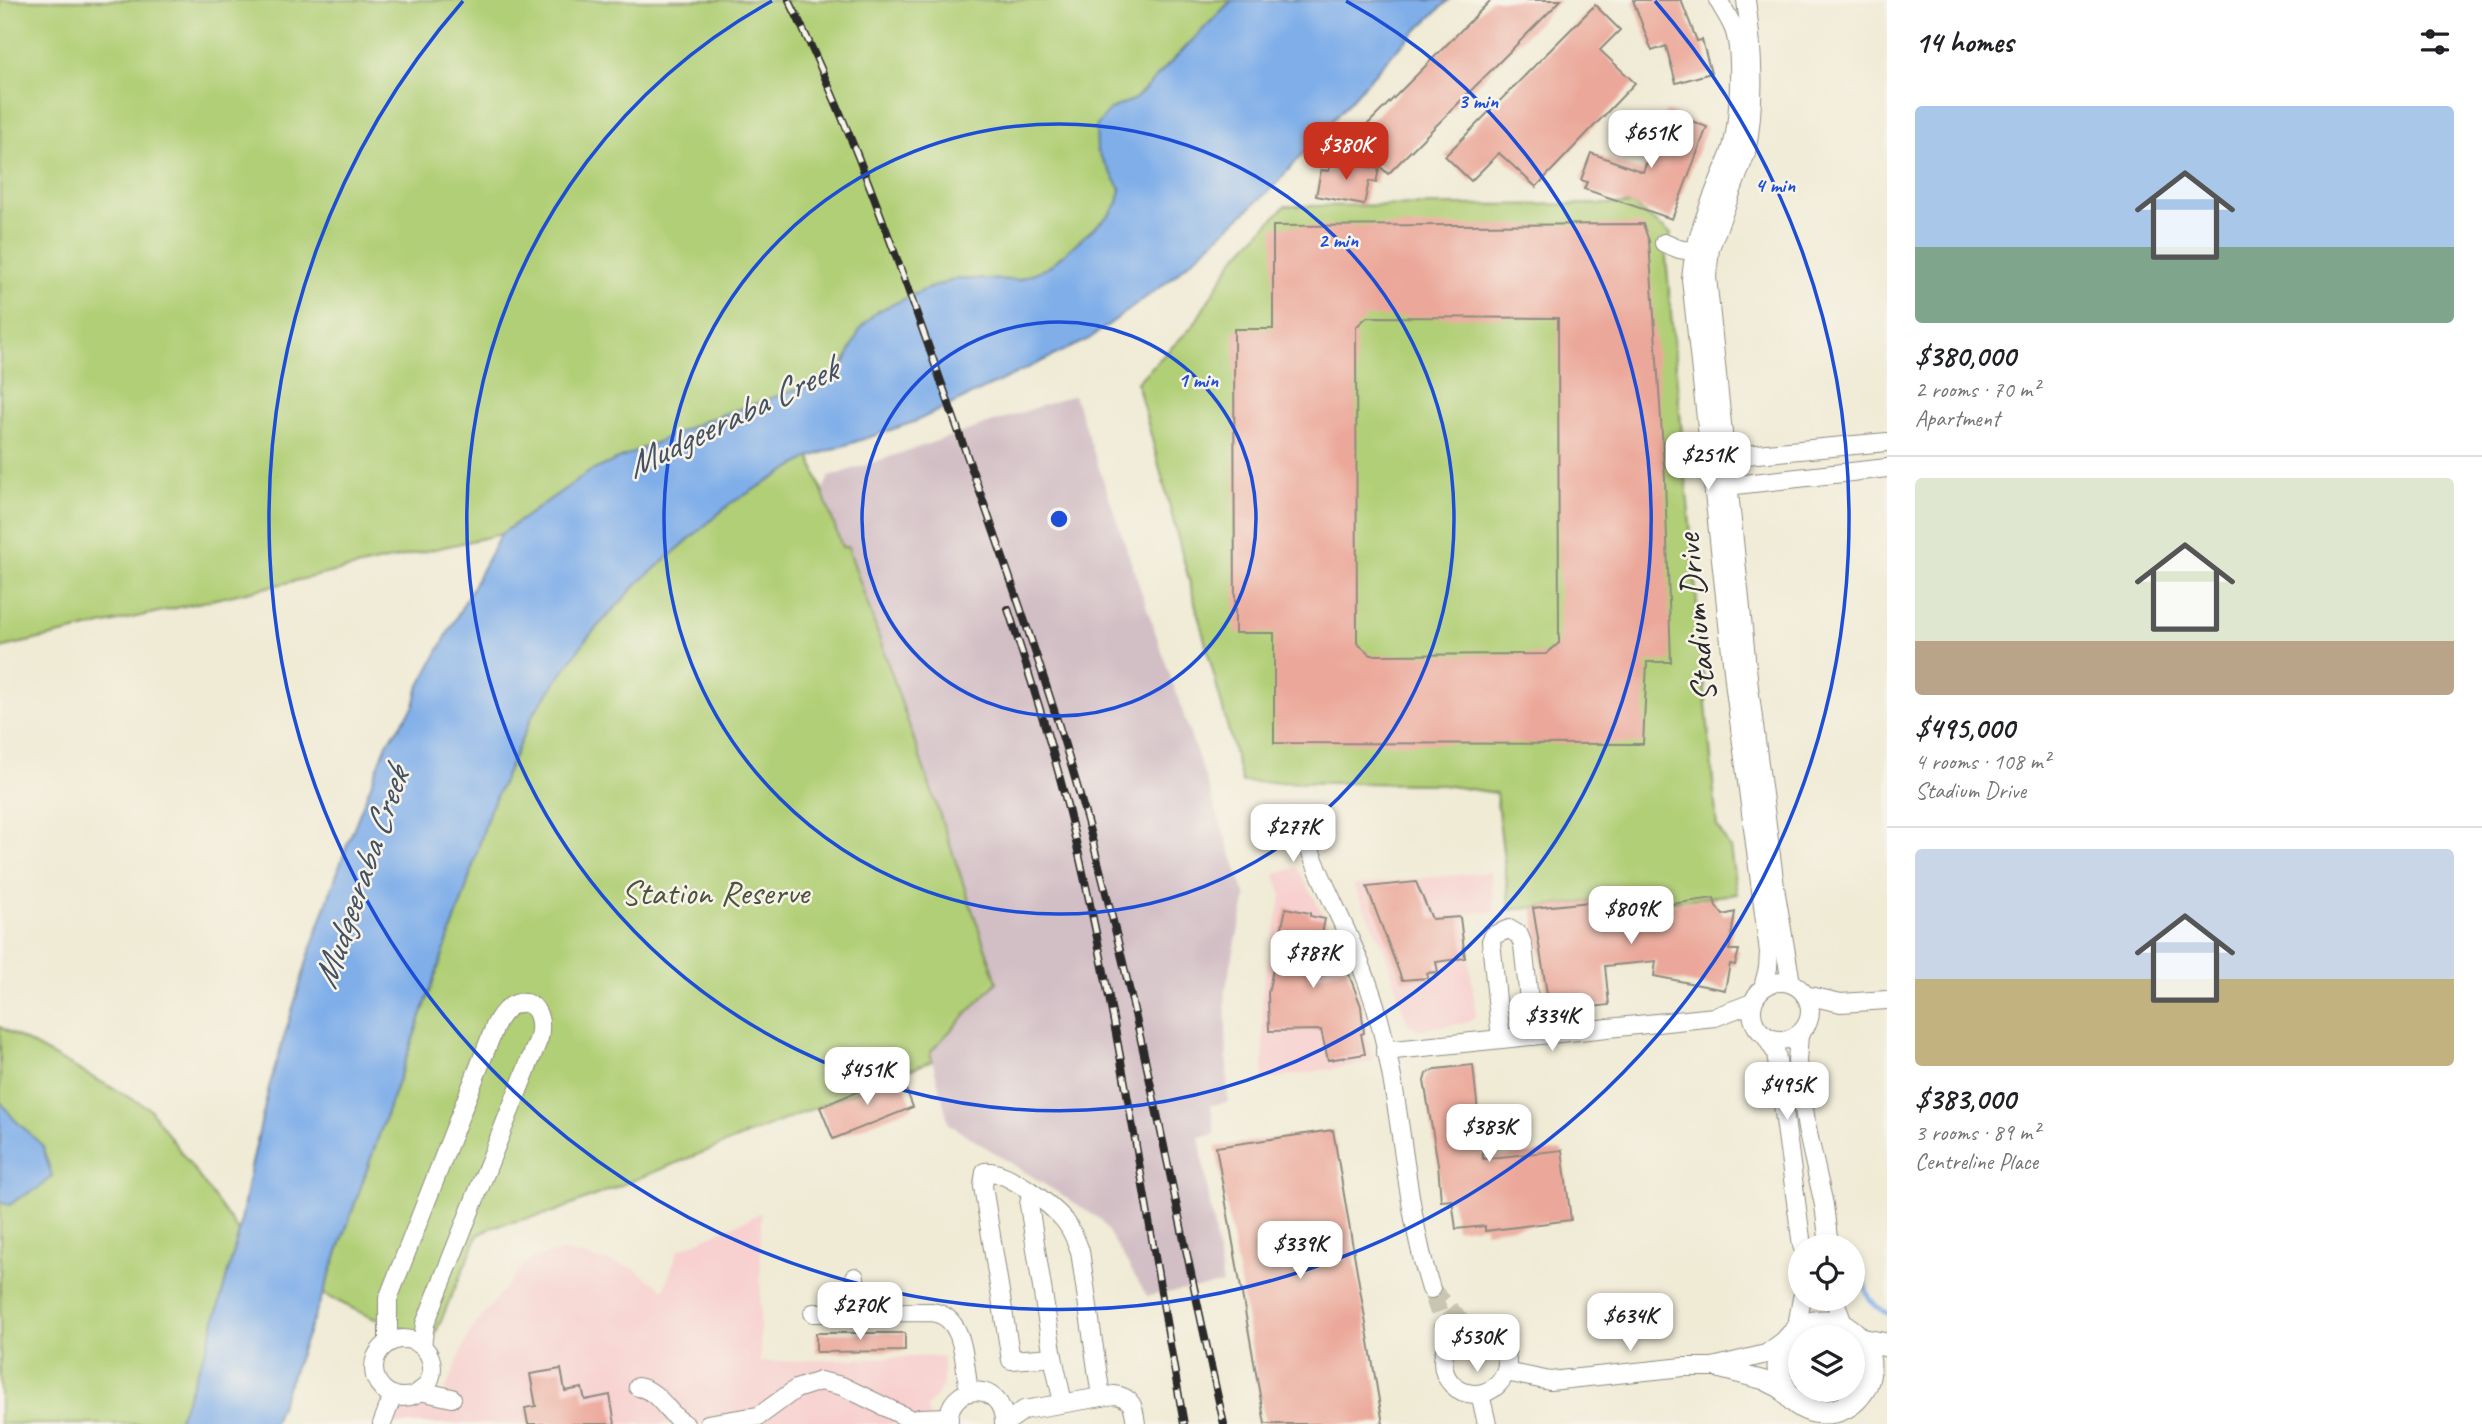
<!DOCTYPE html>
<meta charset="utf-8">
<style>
:root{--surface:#fff;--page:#f6f6f6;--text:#202124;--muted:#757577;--line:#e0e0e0;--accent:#c8321e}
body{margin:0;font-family:Caveat,sans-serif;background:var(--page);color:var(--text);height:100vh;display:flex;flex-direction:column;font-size:26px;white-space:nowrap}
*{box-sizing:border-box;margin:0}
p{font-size:23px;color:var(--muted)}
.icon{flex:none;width:38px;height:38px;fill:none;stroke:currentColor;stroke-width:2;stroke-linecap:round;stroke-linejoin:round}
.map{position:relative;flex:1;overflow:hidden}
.side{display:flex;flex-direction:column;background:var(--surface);width:595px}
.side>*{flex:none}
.fabs{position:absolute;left:1788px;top:1234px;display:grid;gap:14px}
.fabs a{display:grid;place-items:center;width:77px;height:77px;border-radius:50%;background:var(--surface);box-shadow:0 4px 10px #0003;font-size:35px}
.price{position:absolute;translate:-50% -60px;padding:0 16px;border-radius:14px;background:#fff;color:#222;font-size:23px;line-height:46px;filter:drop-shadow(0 2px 4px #0008)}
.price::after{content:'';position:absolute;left:50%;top:42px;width:21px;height:16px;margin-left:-10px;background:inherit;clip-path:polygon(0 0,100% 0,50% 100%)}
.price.on{background:var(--accent);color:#fff}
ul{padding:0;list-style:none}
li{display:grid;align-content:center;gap:14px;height:371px;padding:0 28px}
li+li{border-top:2px solid var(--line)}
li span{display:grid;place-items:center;height:217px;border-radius:7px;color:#555}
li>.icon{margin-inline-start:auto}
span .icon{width:126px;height:126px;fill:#fffc;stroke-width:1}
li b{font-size:30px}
h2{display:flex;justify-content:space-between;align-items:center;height:84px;padding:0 28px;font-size:30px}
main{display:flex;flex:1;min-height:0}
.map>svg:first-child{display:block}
.built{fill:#f7d0cf}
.industrial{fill:#d2bec5}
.green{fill:#b1cf76;stroke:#6e7d50;stroke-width:2}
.water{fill:#7faee9;stroke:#556c8a;stroke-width:2}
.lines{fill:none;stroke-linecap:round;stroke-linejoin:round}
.stream{stroke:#7faee9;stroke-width:5}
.building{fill:#eba89a;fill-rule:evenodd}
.minor-tunnel{stroke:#c9c5b3;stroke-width:18;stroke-dasharray:18 9;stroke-linecap:butt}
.minor-casing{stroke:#8e8b80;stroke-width:20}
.major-casing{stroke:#8e8b80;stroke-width:25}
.minor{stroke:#fff;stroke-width:18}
.major{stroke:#fff;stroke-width:23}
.rail-casing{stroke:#2b2b2b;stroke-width:8}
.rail{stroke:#f7f3e8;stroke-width:5;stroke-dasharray:16;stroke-linecap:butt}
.ring{fill:none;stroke:#1d4ed8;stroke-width:3.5}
.labels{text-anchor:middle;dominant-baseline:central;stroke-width:5;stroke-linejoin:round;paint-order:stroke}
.street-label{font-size:35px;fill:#2b2b2b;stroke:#f7f3e8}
.park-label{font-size:35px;fill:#4c543e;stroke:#f7f3e8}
.water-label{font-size:37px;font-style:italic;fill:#445264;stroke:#f7f3e8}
.centre{fill:#1d4ed8;stroke:#f7f3e8;stroke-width:3.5}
.ring-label{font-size:21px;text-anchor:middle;font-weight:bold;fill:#1d4ed8;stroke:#f7f3e8;stroke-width:5;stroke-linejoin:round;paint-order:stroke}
</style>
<main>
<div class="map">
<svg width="1887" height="1424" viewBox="0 0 1887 1424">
<rect width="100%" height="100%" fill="#f7f3e8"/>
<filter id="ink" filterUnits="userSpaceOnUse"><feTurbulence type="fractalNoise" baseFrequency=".0143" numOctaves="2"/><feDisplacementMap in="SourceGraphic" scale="14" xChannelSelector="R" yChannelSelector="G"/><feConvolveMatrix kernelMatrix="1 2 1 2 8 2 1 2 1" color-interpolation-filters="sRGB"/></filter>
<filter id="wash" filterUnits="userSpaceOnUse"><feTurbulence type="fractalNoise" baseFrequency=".00686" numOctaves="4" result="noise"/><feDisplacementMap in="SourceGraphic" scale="28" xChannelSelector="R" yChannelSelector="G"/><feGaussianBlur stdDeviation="1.57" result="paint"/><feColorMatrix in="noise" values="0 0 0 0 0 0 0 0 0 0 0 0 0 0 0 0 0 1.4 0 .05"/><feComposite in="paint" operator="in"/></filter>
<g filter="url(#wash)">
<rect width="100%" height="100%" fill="#f0ebd5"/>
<g class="built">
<polygon points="1297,867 1337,941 1361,1006 1373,1062 1263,1080 1263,985 1282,896 1275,874"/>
<polygon points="1490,872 1495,911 1464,914 1476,1016 1466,1023 1418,1029 1407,1023 1384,948 1353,885"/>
<polygon points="761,1213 760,1362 943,1356 943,1386 927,1407 931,1424 392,1424 394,1419 409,1405 425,1400 440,1404 469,1333 523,1266 532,1259 563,1251 633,1268 664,1290 678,1250"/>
</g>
<polygon class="industrial" points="1074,395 1246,897 1225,991 1228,1102 1211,1105 1215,1134 1199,1137 1223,1284 1147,1296 1101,1220 949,1124 930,1052 997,982 848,547 842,547 823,490 829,477"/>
<g class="green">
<polygon points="0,0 1232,0 1135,99 1109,110 1109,169 1121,189 1118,203 1109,215 1049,267 1018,280 956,279 924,290 876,312 839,375 707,420 589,472 501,534 0,648"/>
<polygon points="1631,204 1671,234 1666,257 1717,826 1730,848 1737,894 1628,906 1626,898 1510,910 1496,793 1436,784 1242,782 1137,382 1193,326 1233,260 1285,206"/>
<polygon points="810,457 842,547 848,547 997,982 930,1052 932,1061 554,1212 495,1226 478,1235 433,1339 370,1317 323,1294 464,895 489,812 533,714 587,638 637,584 731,503"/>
<polygon points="0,1027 149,1108 239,1232 210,1338 177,1424 0,1424"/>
</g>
<g class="water">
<polygon points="1232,0 1449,0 1393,53 1273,187 1171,279 1089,339 914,422 810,457 731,503 637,584 587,638 533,714 489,812 464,895 422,1013 323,1294 273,1424 177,1424 210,1338 239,1232 248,1181 269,1087 311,948 347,845 387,744 414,706 418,689 501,534 589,472 707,420 839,375 860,329 876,312 924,290 957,279 1018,280 1049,267 1109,215 1118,203 1121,189 1097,151 1096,127 1109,110 1135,99"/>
<polygon points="0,1101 14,1119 42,1145 52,1176 39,1188 19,1198 10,1205 0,1202"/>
</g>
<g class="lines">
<path class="stream" d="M 1863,1275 C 1866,1294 1869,1304 1887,1313"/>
</g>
<g id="blocks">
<g class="building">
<polygon points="1491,0 1561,0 1388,174 1352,140"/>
<polygon points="1633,0 1681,0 1697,41 1702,40 1711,73 1676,83 1666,46 1652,51"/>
<polygon points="1595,5 1620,30 1600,50 1635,83 1536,187 1499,153 1471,181 1445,156"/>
<polygon points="1666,111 1707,127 1672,219 1584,189 1587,182 1581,180 1591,153 1643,172"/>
<polygon points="1332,160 1379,169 1376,183 1369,181 1364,205 1316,196 1321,170 1329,171"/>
<path d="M 1643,224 L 1649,241 L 1665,479 L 1671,662 L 1647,662 L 1643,744 L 1274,743 L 1274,633 L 1235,633 L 1234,329 L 1273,329 L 1273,226 ZM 1367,317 L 1558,318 L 1559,643 L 1546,654 L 1371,655 L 1357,643 L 1356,327 Z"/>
<polygon points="1416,882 1432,919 1460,917 1465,958 1436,962 1438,972 1427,973 1428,978 1402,980 1367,887"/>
<polygon points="1627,898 1628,906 1656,903 1656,906 1714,898 1716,906 1723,915 1735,912 1729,950 1739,950 1735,965 1730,964 1725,990 1654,976 1656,961 1605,966 1609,1005 1585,1008 1549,1006 1533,908"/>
<polygon points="1286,908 1310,913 1310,916 1325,919 1313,978 1346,967 1361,1006 1364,1033 1361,1034 1365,1054 1328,1060 1321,1030 1269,1031 1268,993"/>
<polygon points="1473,1065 1483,1159 1562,1150 1571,1220 1485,1231 1485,1226 1456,1229 1452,1200 1441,1201 1438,1164 1424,1081 1426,1074 1436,1069"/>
<polygon points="900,1074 913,1107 833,1139 820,1107"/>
<polygon points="1333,1130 1383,1424 1265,1424 1216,1147"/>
<polygon points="816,1333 905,1333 905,1351 816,1352"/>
<polygon points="561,1369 565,1391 582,1388 585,1400 610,1395 615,1424 528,1424 525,1408 536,1406 530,1374"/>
</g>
</g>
</g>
<g filter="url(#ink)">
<use href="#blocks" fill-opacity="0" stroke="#8e8b80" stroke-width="2"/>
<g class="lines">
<g class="minor-tunnel">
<polyline points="1431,1289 1469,1330"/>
<polyline points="1433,1295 1449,1342"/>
</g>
<defs>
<g id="minor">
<path d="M 1718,0 C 1723,9 1730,19 1734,29 C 1743,54 1739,125 1731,151 C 1728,161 1723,171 1719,181 C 1706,213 1694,244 1691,279 L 1735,689 L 1769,952 L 1768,968 L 1763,988"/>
<path d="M 1746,0 C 1753,52 1756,101 1746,153 L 1710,248 L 1707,277 L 1749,687 L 1776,894 L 1791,983"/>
<polyline points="1664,243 1679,249 1706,254"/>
<polyline points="1713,458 1887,442"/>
<polyline points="1727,486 1887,468"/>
<path d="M 1299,822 C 1321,885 1356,942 1375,1005 C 1403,1097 1402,1197 1431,1289"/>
<circle cx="1781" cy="1011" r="29"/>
<polyline points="1805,995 1841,1003 1887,1000"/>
<polyline points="1799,1034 1797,1061 1807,1129 1824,1205 1829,1246"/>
<polyline points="1765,1035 1776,1053 1802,1246"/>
<polyline points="1501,1039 1491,941 1494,935 1509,929 1519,935 1523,945 1533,1036"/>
<polyline points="1385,1051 1715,1017 1752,1003"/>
<polyline points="1031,1192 1029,1205 1053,1357 1063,1403"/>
<polyline points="855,1277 855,1312"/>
<polyline points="1834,1298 1844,1327"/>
<path d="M 813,1313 L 931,1312 C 966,1315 964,1365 969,1392"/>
<circle cx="1475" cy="1362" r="32"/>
<polyline points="1796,1331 1802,1298"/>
<circle cx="403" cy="1368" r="29"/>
<path d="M 388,1343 L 388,1299 L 495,1026 C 511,990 547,997 539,1038 L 425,1324 L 422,1346"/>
<path d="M 1053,1357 L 1011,1360 L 983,1186 L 985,1172 C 1005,1169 1052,1205 1065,1221 C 1072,1230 1076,1240 1080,1251 L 1101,1397"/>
<polyline points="1720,1369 1763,1380 1785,1391"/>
<polyline points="1506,1372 1550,1381 1684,1367 1713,1367 1766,1354 1789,1337"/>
<path d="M 638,1387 C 661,1391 666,1414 685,1424"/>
<polyline points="420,1391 452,1398"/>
<polyline points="1480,1394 1487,1424"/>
<path d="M 1005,1423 L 1024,1410 L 1114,1395 C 1133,1397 1134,1408 1136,1424"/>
<polyline points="382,1424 393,1395"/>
<polyline points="708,1424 759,1416 796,1389 820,1381 842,1386 914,1421 920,1418 948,1417"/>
<path d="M 949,1424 C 945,1382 1005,1379 1004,1424"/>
</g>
<g id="major">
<circle cx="1824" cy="1367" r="45"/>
<polyline points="1860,1340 1887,1345"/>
</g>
</defs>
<use href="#minor" class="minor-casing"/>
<use href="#major" class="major-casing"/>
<use href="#minor" class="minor"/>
<use href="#major" class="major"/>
<defs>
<g id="rail">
<path d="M 789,0 C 851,126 897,258 944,390 C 993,531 1046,673 1086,817 C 1141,1017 1178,1222 1224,1424"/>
<path d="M 1008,609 C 1033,686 1058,763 1076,842 C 1121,1034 1149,1230 1184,1424"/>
</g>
</defs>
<use href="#rail" class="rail-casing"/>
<use href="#rail" class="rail"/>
</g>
</g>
<g class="ring">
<circle cx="1059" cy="519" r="197"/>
<circle cx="1059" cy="519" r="395"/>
<path d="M1346 1A592 592 0 1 1 772 1"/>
<path d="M1655 1A790 790 0 1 1 463 1"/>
</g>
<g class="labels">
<g class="street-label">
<text transform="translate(1696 618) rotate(-96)">Stadium Drive</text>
</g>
<g class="park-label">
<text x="715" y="892">Station Reserve</text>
</g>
<g class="water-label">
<text transform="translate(731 417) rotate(-26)">Mudgeeraba Creek</text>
<text transform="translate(360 878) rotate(-71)">Mudgeeraba Creek</text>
</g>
</g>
<circle cx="1059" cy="519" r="10" class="centre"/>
<g class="ring-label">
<text x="1478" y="108">3 min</text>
<text x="1775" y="192">4 min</text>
<text x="1338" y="247">2 min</text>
<text x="1198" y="387">1 min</text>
</g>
</svg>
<div class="fabs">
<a><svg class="icon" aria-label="locate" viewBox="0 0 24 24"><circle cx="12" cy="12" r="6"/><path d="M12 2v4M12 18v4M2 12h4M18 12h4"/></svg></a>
<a><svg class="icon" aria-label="layers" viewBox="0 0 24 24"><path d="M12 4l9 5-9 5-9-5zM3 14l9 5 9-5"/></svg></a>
</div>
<b class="price" style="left:1651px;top:170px">$651K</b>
<b class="price on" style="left:1346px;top:182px">$380K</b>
<b class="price" style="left:1708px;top:492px">$251K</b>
<b class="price" style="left:1293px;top:864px">$277K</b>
<b class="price" style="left:1631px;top:946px">$809K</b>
<b class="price" style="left:1313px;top:990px">$787K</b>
<b class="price" style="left:1552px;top:1053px">$334K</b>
<b class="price" style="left:867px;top:1107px">$451K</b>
<b class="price" style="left:1787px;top:1122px">$495K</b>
<b class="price" style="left:1489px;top:1164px">$383K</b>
<b class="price" style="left:1300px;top:1281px">$339K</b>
<b class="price" style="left:860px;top:1342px">$270K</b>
<b class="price" style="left:1630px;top:1353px">$634K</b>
<b class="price" style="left:1477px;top:1374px">$530K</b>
</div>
<section class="side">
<h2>14 homes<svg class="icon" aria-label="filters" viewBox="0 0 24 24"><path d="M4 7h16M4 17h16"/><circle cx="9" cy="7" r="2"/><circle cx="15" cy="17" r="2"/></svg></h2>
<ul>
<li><span style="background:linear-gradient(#a9c7e8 65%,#7fa58c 0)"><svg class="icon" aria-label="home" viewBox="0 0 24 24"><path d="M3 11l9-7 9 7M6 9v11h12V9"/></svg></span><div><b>$380,000</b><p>2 rooms · 70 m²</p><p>Apartment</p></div></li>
<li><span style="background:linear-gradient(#dfe7d0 75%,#b9a48a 0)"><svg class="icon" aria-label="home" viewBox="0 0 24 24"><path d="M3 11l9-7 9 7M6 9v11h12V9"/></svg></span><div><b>$495,000</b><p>4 rooms · 108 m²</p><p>Stadium Drive</p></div></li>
<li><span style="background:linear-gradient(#c9d6e8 60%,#c2b280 0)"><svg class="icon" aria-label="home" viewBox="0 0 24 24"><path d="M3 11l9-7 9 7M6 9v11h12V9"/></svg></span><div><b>$383,000</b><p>3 rooms · 89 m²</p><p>Centreline Place</p></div></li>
</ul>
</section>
</main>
